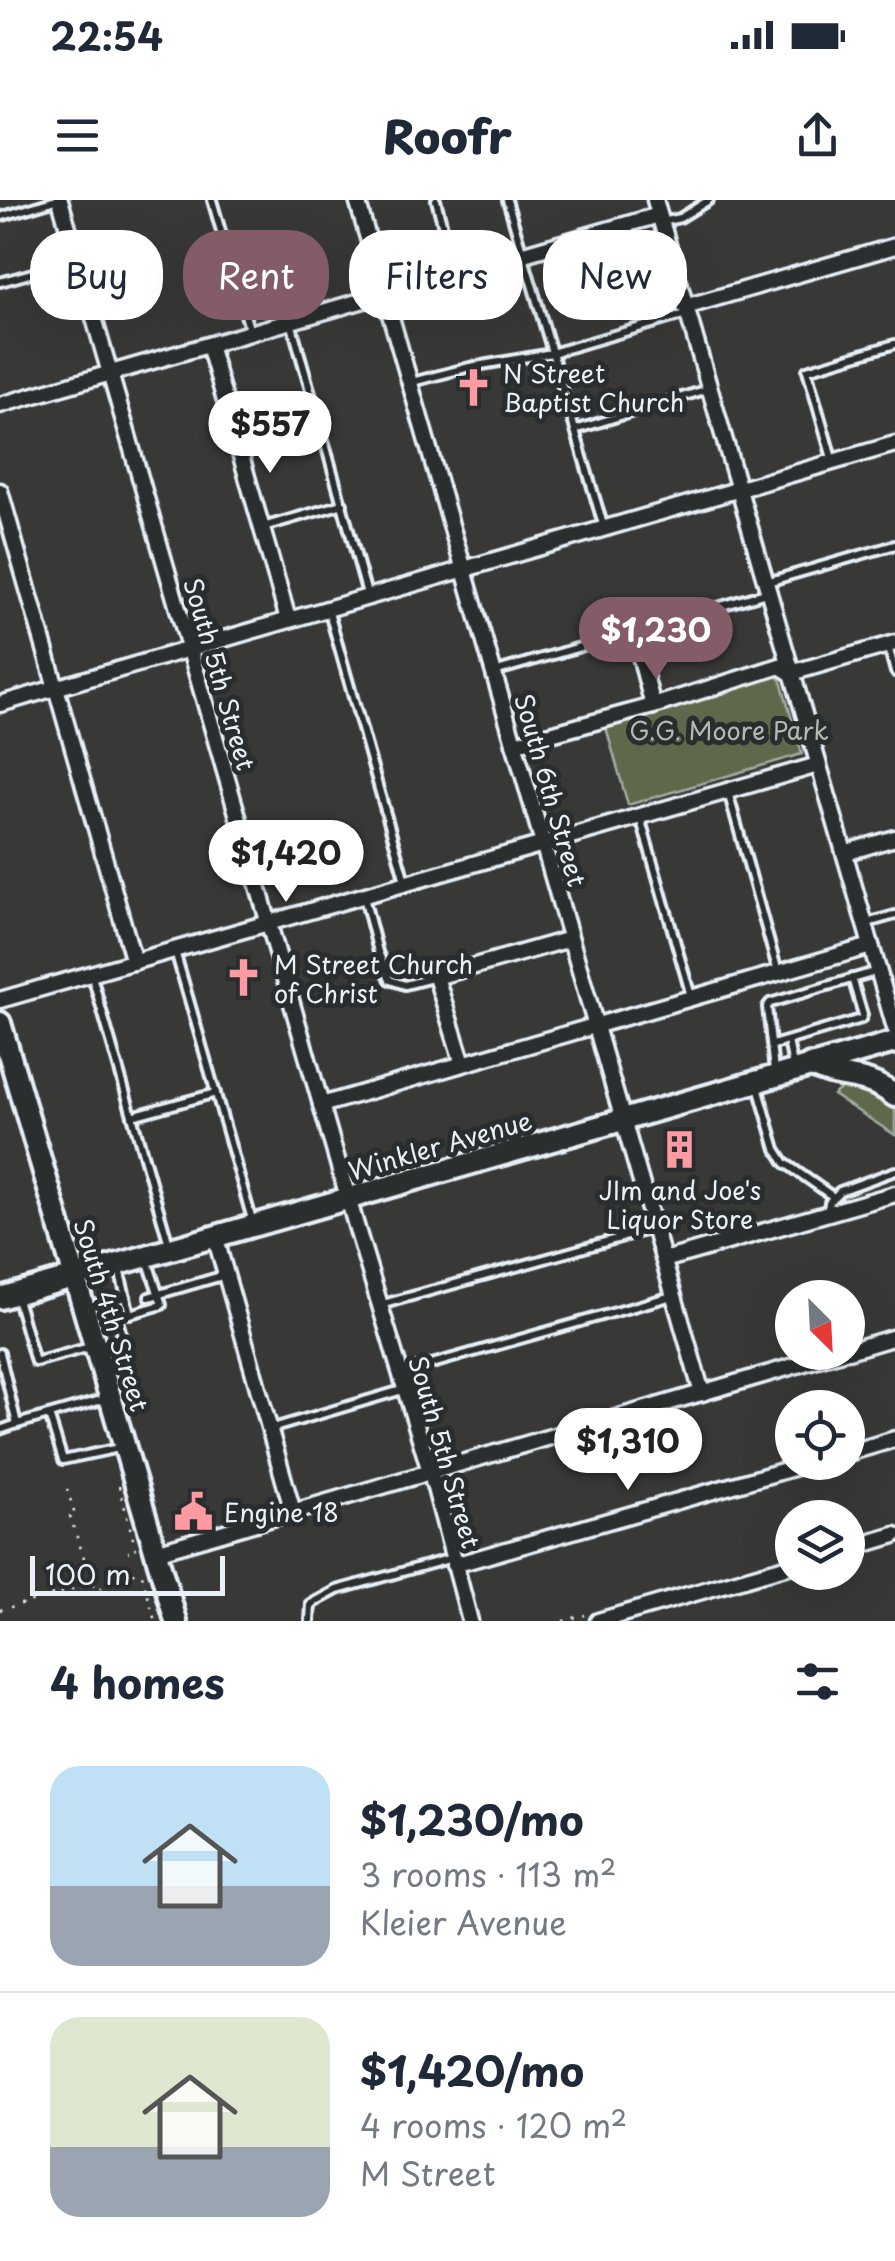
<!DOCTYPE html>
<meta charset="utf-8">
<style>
:root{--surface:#fff;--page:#f2f2f3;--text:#1f2937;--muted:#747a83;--line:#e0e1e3;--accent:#845c67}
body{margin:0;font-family:"Playpen Sans",sans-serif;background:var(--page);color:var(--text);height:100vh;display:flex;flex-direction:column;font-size:38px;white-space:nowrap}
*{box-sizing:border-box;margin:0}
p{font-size:32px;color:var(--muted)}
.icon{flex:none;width:55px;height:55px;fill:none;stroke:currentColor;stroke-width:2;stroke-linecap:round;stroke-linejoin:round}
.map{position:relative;height:1421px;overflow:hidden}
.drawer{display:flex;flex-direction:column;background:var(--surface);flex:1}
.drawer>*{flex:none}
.hud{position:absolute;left:30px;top:30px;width:835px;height:90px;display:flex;gap:20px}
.needle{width:65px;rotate:156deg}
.fabs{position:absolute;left:775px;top:1080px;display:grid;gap:20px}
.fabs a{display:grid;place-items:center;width:90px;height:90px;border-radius:50%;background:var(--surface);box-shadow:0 10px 40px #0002;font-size:50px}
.scale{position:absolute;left:30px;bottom:25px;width:195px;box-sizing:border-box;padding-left:10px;border:5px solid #e8f1f8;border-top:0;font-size:28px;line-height:35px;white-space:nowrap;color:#e8f1f8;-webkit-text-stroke:8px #2a2d2e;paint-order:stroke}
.price{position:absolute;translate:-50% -85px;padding:0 22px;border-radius:35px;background:#fff;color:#222;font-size:32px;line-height:65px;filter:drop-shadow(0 2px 5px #0008)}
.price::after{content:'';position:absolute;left:50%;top:60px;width:30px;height:22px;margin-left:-15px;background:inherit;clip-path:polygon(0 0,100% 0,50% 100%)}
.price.active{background:var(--accent);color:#fff}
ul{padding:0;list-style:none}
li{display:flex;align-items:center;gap:30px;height:250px;padding:0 50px}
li+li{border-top:2px solid var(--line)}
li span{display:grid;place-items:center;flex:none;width:280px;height:200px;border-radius:30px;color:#555}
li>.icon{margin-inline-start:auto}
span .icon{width:120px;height:120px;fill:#fffc;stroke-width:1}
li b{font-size:42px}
h2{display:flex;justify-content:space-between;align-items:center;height:120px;padding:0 50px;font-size:42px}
.chip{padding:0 35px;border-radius:40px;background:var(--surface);box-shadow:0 10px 40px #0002;font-size:35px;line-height:90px}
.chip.active{background:var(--accent);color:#fff}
.status{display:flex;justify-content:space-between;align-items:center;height:70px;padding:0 50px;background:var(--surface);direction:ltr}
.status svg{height:28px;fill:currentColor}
header{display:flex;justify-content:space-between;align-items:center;height:130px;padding:0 50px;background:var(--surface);font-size:45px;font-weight:800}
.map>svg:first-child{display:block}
.green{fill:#61674c;stroke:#a4aca2;stroke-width:2.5}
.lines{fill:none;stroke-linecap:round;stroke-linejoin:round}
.service-casing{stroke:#e8f1f8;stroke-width:14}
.minor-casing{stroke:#e8f1f8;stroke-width:21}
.secondary-casing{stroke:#e8f1f8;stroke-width:28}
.primary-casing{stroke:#e8f1f8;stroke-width:28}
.path{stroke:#e8f1f8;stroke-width:2.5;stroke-dasharray:2.5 8;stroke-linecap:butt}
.service{stroke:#2a2d2e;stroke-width:6}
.minor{stroke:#2a2d2e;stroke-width:14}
.secondary{stroke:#2a2d2e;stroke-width:20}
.primary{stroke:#2a2d2e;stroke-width:20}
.labels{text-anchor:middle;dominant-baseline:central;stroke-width:10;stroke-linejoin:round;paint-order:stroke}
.poi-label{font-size:25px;fill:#e8f1f8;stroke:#2a2d2e;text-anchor:start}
.street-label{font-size:25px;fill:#e8f1f8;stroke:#2a2d2e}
.park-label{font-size:25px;fill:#b2bab3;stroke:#2a2d2e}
</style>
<div class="status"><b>22:54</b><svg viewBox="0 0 49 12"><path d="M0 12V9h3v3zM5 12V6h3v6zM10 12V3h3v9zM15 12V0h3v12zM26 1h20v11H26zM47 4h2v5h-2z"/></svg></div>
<header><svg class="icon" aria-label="menu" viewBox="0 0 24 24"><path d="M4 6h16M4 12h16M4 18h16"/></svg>Roofr<svg class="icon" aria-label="share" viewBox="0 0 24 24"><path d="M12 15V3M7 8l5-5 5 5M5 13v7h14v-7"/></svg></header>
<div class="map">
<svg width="895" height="1421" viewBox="0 0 895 1421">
<rect width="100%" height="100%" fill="#383837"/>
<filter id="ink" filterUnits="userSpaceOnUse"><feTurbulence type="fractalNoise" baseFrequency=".01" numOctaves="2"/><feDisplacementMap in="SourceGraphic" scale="20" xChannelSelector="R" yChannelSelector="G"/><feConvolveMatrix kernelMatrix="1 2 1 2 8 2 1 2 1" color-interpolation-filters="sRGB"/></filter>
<g filter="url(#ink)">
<g class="green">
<polygon points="778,471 802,554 628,605 605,524"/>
<polygon points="845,885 854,885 895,904 895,935 833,895"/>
</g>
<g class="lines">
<defs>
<g id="service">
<polyline points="212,0 250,132"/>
<polyline points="436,0 447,43 451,72"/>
<polyline points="507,0 604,328"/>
<polyline points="0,17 56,0"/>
<polyline points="662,22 680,18 709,0"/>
<polyline points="0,82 76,61"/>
<polyline points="291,122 367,394"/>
<polyline points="412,182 470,167 552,153 686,114"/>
<polyline points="575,230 708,189"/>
<polyline points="238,238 318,216"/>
<polyline points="833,262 807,170 895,144"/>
<polyline points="263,327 343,304"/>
<polyline points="767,382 895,345"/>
<polyline points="328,409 405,681"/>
<polyline points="888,446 895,472"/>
<polyline points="494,472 766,393"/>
<polyline points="728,592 778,772"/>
<polyline points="640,617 691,796"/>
<polyline points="364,697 378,752 390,780 405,785 436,777"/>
<polyline points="867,723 895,715"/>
<polyline points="175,751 253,1023"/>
<polyline points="92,776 170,1048"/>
<polyline points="788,841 794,870"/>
<polyline points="773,845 861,819 863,815 852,778"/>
<polyline points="774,871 767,807 770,803 878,771"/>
<polyline points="758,887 776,949 785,963 832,996"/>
<polyline points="132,916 216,893"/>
<polyline points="828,1011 829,1002 840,991 895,971"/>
<polyline points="119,1069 126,1097"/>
<polyline points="16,1095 35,1162 123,1138 112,1100"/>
<polyline points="149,1097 225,1075"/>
<polyline points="380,1105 652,1029"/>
<polyline points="86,1107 126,1097 130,1114 162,1105 148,1062"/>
<polyline points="0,1153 17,1224 105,1199"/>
<polyline points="400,1173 672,1096"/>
<polyline points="49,1215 63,1260 119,1248"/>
<polyline points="270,1229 402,1190"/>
<polyline points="0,1230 17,1224"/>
<polyline points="310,1421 311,1404 337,1390 452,1358"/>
</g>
<g id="minor">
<polyline points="60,0 357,1029 435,1288 470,1421"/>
<polyline points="357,0 702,1193"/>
<polyline points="655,0 895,828"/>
<polyline points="685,107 895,46"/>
<polyline points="209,145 288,419"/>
<polyline points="0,205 659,15"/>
<polyline points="0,291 134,762"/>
<polyline points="634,432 653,506"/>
<polyline points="0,504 895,244"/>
<polyline points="514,544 653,506 780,466 791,473 895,443"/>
<polyline points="844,653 895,638"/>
<polyline points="0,800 818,565"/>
<polyline points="463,864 436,777 570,739"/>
<polyline points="321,905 871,746"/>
<polyline points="215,1036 293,1312"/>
<polyline points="664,1060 895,994"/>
<polyline points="848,1151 895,1137"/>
<polyline points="848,1253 895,1239"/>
<polyline points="848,1349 895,1335"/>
<polyline points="156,1352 842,1152"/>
<polyline points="454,1365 814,1262"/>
<polyline points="598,1421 792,1365"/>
</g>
<g id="secondary">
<polyline points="0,823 176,1421"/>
<path d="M 810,865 C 841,882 863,871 895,896"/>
</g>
<polyline id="primary" points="0,1098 895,842"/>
</defs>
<use href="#service" class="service-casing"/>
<use href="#minor" class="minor-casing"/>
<use href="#secondary" class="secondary-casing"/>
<use href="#primary" class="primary-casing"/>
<g class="path">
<polyline points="119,1286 136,1350 128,1352"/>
<polyline points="67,1289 75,1314 70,1316 86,1364 89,1363"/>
<polyline points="132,1373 142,1375 155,1421"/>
<polyline points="93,1384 94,1389 106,1387"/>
<polyline points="0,1410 98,1382"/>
<polyline points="563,1421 585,1415"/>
</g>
<use href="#service" class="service"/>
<use href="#minor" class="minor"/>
<use href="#secondary" class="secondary"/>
<use href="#primary" class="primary"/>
</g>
</g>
<defs>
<symbol id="church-bare" viewBox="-9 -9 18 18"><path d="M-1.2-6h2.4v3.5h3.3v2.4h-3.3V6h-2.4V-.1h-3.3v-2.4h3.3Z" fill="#ff9aa2" stroke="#2a2d2e" stroke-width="2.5" paint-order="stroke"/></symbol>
<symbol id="building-bare" viewBox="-9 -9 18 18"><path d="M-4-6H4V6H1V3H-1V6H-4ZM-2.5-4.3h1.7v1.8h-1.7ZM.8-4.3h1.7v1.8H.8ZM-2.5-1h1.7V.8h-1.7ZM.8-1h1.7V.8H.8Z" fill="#ff9aa2" stroke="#2a2d2e" stroke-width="2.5" paint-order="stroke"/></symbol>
<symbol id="civic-bare" viewBox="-9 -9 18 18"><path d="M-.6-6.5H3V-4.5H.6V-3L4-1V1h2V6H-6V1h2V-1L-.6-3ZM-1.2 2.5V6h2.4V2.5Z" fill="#ff9aa2" stroke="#2a2d2e" stroke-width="2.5" paint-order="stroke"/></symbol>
</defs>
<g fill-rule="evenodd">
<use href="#church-bare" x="446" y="160" width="55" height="55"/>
<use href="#church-bare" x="216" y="750" width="55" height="55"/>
<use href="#building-bare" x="652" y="922" width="55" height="55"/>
<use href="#civic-bare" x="166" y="1284" width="55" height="55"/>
</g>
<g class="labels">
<g class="poi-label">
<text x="503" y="173">N Street<tspan x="503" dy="29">Baptist Church</tspan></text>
<text x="274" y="764">M Street Church<tspan x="274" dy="29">of Christ</tspan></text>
<text x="680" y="990" text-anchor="middle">JIm and Joe's<tspan x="680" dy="29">Liquor Store</tspan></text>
<text x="224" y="1312">Engine 18</text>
</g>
<g class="street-label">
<text transform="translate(220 474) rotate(74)">South 5th Street</text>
<text transform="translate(551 590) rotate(74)">South 6th Street</text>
<text transform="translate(440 945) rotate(-16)">Winkler Avenue</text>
<text transform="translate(112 1115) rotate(73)">South 4th Street</text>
<text transform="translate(445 1252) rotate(74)">South 5th Street</text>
</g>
<g class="park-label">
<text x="729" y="530">G.G. Moore Park</text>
</g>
</g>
</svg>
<div class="fabs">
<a><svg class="needle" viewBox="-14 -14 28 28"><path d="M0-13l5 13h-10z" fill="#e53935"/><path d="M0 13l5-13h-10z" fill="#747a83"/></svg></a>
<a><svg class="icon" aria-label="locate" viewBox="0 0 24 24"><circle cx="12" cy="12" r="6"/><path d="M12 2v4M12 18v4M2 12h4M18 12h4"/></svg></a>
<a><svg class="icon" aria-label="layers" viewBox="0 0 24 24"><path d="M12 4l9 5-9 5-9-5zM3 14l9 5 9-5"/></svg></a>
</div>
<div class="scale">100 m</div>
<b class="price" style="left:270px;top:276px">$557</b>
<b class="price active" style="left:656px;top:482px">$1,230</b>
<b class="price" style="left:286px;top:705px">$1,420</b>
<b class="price" style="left:628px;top:1293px">$1,310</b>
<div class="hud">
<a class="chip">Buy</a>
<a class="chip active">Rent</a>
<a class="chip">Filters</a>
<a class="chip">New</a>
</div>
</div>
<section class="drawer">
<h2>4 homes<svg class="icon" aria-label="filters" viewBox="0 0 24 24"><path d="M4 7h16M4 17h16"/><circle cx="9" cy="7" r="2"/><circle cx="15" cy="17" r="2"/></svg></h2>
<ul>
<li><span style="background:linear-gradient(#bfe0f5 60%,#9aa5b1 0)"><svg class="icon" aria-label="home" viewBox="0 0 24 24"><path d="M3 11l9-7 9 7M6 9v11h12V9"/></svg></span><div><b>$1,230/mo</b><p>3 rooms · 113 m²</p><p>Kleier Avenue</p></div></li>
<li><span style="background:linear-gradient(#dfe7d0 65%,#9aa5b1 0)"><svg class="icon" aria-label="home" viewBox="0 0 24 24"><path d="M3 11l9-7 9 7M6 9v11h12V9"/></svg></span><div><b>$1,420/mo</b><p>4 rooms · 120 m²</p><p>M Street</p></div></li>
</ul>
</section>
